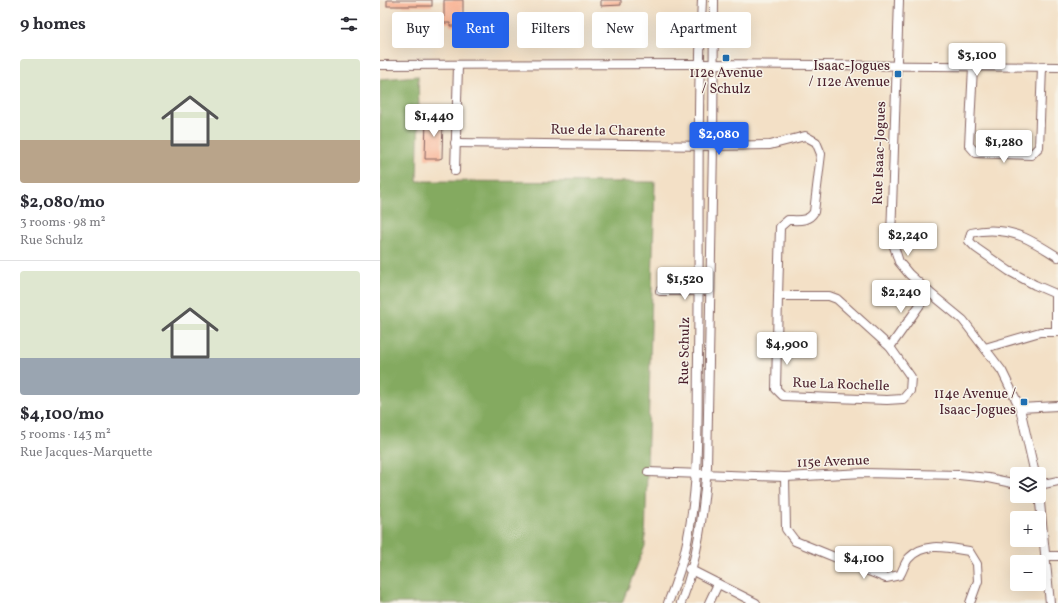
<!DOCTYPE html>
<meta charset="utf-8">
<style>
:root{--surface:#fff;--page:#f7f7f7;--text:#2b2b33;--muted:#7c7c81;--line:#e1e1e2;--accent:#2563eb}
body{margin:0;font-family:Vollkorn,serif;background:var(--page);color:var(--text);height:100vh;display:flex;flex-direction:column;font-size:15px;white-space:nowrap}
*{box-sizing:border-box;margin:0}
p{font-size:13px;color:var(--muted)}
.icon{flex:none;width:22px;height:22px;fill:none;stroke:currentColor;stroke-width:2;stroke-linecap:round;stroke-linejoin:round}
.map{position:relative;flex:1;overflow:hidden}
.panel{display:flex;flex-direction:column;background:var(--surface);width:380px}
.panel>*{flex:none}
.top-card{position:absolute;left:12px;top:12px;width:380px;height:36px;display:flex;gap:8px}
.controls{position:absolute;left:630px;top:467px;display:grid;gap:8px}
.controls a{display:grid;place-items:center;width:36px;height:36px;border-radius:4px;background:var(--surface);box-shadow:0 4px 16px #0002;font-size:20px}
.price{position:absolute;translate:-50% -34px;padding:0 9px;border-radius:4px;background:#fff;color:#222;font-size:13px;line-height:26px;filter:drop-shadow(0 1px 2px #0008)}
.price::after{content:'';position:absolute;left:50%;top:24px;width:12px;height:9px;margin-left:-6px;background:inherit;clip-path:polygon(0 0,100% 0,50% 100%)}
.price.on{background:var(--accent);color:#fff}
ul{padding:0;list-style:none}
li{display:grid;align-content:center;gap:8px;height:212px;padding:0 20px}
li+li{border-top:1px solid var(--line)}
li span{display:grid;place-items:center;height:124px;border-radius:4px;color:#555}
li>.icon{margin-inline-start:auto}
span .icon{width:72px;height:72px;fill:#fffc;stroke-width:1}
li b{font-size:17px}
h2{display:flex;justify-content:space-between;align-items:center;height:48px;padding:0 20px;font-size:17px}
.pill{padding:0 14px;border-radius:4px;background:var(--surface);box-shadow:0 4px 16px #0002;font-size:14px;line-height:36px}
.pill.on{background:var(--accent);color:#fff}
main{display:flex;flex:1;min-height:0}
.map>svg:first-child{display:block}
.forest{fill:#84aa60;stroke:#676446}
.building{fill:#faae8e}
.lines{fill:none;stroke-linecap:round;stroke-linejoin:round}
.minor-casing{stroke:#856361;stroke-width:10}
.minor{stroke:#fff;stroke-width:8}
.poi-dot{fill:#1f6fb2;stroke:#f7f3e8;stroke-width:1.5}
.labels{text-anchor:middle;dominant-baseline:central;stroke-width:3;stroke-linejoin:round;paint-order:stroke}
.poi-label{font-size:14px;fill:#4a1f2b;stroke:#f7f3e8;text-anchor:end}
.street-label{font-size:14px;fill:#4a1f2b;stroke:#f7f3e8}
</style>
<main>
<section class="panel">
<h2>9 homes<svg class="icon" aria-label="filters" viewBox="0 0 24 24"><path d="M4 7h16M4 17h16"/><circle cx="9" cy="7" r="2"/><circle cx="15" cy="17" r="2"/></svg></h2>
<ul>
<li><span style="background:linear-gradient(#dfe7d0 65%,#b9a48a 0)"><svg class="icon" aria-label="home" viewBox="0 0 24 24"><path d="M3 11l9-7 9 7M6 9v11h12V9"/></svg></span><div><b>$2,080/mo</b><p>3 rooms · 98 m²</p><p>Rue Schulz</p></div></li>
<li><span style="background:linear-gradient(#dfe7d0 70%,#9aa5b1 0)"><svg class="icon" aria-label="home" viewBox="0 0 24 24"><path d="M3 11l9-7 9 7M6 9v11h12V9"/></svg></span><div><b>$4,100/mo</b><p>5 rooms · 143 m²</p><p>Rue Jacques-Marquette</p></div></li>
</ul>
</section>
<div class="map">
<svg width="678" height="603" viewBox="0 0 678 603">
<rect width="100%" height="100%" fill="#f7f3e8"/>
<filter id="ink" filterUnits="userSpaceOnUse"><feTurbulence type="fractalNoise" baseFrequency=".025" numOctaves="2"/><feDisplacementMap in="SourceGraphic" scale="8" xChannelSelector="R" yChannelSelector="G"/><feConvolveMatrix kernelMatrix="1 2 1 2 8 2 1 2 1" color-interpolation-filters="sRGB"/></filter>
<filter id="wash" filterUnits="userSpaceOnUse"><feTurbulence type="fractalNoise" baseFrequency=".012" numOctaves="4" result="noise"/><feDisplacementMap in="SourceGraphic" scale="16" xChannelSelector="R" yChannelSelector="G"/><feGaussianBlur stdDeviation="0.9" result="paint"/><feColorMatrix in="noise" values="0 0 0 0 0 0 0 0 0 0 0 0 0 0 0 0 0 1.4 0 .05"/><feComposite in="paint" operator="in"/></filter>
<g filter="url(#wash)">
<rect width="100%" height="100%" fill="#f3e0c6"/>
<polygon class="forest" points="38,76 39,108 37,181 275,182 265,546 242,603 0,603 0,79"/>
<g id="blocks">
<g class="building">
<rect x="7" y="0" width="45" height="6"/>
<polygon points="64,0 83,0 83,23 79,23 79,26 70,26 70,23 64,23"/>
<polygon points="221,0 241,0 241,5 221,6"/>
<polygon points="46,117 63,118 62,158 59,159 45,159"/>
</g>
</g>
</g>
<g filter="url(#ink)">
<use href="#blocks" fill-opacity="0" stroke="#856361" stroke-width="1"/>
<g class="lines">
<defs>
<g id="minor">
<polyline points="519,0 511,237 519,262 529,274 549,292 583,320 622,371 640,408 655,474"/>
<polyline points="0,65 320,64 678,67"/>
<polyline points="593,67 589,145 596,153 651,155 659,147 662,67"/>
<path d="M 75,143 L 333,146 L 390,145 L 425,136 L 436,142 L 441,154 L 434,212 C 428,222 418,220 408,220 L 400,227 L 398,296"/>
<polyline points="75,171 78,66"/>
<polyline points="280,291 325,291"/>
<polygon points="398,296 449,296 457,299 510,347 531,377 530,391 523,399 507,400 403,396 396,389"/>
<path d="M 676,332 L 676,294 L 655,285 L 629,271 L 596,248 L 589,241 L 591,233 C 608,229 626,230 643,237 C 655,242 667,250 678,257"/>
<polyline points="510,347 549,292"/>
<polyline points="605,348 660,332 678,332"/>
<polyline points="640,408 678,406"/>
<polyline points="268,472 405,477 484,473 579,475 608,478 637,484"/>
<path d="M 405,477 L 406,529 L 415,541 L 506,578 L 520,575 C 523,570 525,562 529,558 C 545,541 569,548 589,551 L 597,564 L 598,581 L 590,603"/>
<polyline points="659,485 678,481"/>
<polyline points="659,493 670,603"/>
<polyline points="666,556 678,556"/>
<polyline points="309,569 376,603"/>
<path d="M 288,603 C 296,583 303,563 307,542 C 320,481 317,418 318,357 C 320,238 316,119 322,0"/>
<path d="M 301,603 C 318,559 323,514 327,467 L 333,146 L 334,0"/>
<polyline points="329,603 338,584"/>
</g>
</defs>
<use href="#minor" class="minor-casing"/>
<use href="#minor" class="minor"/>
</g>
</g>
<g class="poi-dot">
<rect x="342" y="54" width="8" height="8" rx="2"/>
<rect x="514" y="70" width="8" height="8" rx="2"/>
<rect x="640" y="398" width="8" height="8" rx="2"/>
</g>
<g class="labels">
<g class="poi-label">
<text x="510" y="66">Isaac-Jogues<tspan x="510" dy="16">/ 112e Avenue</tspan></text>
<text x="346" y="73" text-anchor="middle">112e Avenue<tspan x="346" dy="16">/ Schulz</tspan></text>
<text x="636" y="394">114e Avenue /<tspan x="636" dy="16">Isaac-Jogues</tspan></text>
</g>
<g class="street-label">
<text transform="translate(228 131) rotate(1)">Rue de la Charente</text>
<text transform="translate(500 153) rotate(-88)">Rue Isaac-Jogues</text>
<text transform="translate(305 351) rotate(-89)">Rue Schulz</text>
<text transform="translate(461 385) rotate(2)">Rue La Rochelle</text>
<text transform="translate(453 462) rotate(-2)">115e Avenue</text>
</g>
</g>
</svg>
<div class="controls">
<a><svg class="icon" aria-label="layers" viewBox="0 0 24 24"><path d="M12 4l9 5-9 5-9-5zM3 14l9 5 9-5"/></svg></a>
<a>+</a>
<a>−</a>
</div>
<b class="price" style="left:597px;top:77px">$3,100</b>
<b class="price" style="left:54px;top:138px">$1,440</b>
<b class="price on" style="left:339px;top:156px">$2,080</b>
<b class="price" style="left:624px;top:164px">$1,280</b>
<b class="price" style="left:528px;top:257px">$2,240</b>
<b class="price" style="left:305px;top:301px">$1,520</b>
<b class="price" style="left:521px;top:314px">$2,240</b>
<b class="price" style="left:407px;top:366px">$4,900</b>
<b class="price" style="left:484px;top:580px">$4,100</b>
<div class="top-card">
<a class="pill">Buy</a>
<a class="pill on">Rent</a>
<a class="pill">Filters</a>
<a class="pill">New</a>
<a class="pill">Apartment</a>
</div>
</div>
</main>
